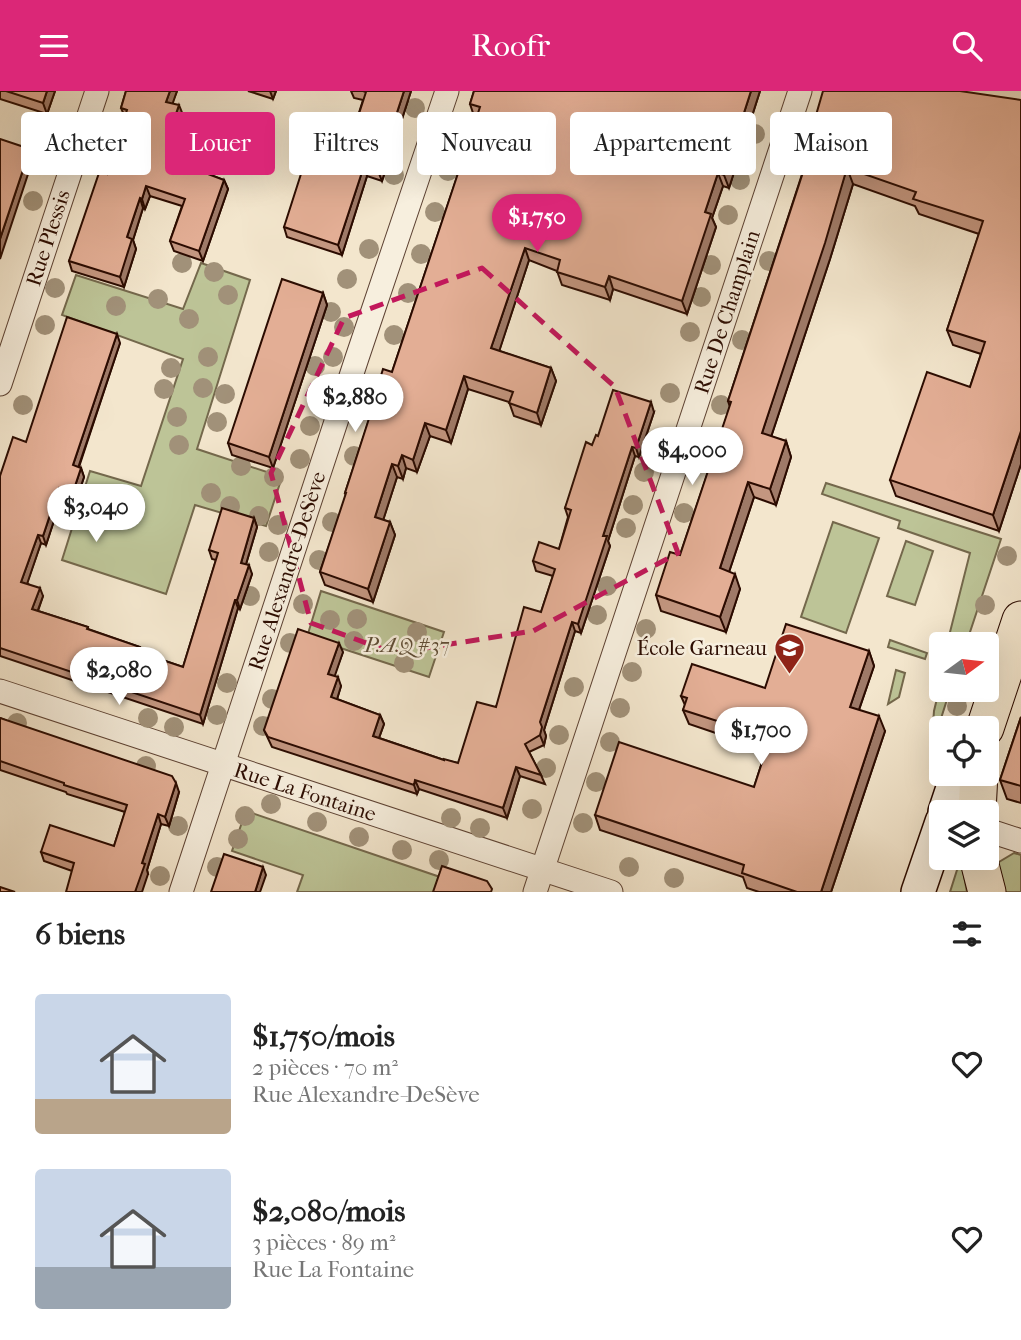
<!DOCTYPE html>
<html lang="fr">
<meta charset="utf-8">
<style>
:root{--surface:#fff;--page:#f6f6f6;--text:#222;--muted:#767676;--accent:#db2777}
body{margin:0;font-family:"IM FELL French Canon",serif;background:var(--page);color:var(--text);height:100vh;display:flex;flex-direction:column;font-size:26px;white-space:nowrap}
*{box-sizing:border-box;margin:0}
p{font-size:23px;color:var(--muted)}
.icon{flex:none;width:38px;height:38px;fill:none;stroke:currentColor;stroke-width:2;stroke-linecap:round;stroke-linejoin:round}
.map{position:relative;height:801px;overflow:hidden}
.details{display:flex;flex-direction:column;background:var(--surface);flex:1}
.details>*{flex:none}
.guide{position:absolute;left:21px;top:21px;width:980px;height:63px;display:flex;gap:14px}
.needle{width:46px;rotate:75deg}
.buttons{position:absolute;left:929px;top:541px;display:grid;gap:14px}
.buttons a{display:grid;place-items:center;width:70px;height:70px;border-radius:7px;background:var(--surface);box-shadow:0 7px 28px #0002;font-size:35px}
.price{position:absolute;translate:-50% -60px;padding:0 16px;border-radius:24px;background:#fff;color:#222;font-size:23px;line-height:46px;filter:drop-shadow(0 2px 4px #0008)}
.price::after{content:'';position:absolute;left:50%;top:42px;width:21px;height:16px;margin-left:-10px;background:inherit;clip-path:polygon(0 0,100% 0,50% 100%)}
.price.on{background:var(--accent);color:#fff}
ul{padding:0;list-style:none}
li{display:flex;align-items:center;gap:21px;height:175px;padding:0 35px}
li span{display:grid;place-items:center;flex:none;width:196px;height:140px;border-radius:7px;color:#555}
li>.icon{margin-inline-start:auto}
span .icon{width:84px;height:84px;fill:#fffc;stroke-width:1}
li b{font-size:30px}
h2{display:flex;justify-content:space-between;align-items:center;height:84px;padding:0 35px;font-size:30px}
.tag{padding:0 24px;border-radius:7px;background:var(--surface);box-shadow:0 7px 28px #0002;font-size:24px;line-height:63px}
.tag.on{background:var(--accent);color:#fff}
header{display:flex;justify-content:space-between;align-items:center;height:91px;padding:0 35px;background:var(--accent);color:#fff;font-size:32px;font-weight:600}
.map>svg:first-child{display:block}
.green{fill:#bdc497;stroke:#74684c;stroke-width:2}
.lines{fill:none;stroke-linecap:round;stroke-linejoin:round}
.street-casing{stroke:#5d4233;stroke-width:25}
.secondary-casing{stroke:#2b0b00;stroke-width:36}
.primary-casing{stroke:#2b0b00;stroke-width:39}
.street{stroke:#f7efde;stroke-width:23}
.secondary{stroke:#f7efde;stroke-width:33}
.primary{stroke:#f3e6cd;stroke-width:37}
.tree{fill:#a19179}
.wall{fill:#c39680;stroke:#2b0b00;stroke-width:2}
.shaded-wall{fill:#9f7a68;stroke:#2b0b00;stroke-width:2}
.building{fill:#e3ae95;stroke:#2b0b00;stroke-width:2}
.marked{fill:none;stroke:#c2185b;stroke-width:5;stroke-dasharray:14 9;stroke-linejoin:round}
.labels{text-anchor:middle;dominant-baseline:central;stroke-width:5;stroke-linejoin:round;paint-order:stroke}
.street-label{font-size:21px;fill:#2b0b00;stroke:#f7efde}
.park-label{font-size:21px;font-style:italic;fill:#5e4c35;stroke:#f7efde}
.poi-label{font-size:21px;fill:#2b0b00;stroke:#f7efde;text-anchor:end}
</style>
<header><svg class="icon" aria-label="menu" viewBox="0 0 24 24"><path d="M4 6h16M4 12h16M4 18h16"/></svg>Roofr<svg class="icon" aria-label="search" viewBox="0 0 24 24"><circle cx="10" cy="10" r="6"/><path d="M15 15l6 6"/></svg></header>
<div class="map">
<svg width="1021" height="801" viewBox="0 0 1021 801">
<rect width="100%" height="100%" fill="#f3e6cd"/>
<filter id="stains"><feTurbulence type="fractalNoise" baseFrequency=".00286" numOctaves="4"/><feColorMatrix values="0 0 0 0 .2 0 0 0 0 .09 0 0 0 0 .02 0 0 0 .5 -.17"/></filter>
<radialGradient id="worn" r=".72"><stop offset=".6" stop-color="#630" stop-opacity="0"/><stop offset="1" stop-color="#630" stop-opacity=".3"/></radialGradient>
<g class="green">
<polygon points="201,172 250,189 197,358 282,386 266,435 195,414 166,503 62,469 90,380 141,395 183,268 62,224 76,184 183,218"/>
<polygon points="826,392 1001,448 966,553 947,553 970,462 898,437 900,430 822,403"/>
<polygon points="833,431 879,447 846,542 801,526"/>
<polygon points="906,450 933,460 915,514 887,505"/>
<polygon points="321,500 444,541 429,586 307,546"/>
<polygon points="890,549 927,562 925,568 888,556"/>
<polygon points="896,579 905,582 899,606 888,613"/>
<polygon points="941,591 942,598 950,599 931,659 934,620"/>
<polygon points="246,720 440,786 435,801 297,801 303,784 232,760"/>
<polygon points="1014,762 1021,764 1021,801 1000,801 994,774"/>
<polygon points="962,774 967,801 950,801 957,779"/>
</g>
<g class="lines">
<defs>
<g id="street">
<polyline points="0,293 97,0"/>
<polyline points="0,600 611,801"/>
<polyline points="987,739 1021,750"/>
<polyline points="181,801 357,267 447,0"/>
<polyline points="535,801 800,0"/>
</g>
<g id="secondary">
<polyline points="945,721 958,682"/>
<polyline points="918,801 942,731"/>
</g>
<g id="primary">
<polyline points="985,637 1021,529"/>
<polyline points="977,721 979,682"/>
<polyline points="978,766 987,801"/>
</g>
</defs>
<use href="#street" class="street-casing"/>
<use href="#secondary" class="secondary-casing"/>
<use href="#primary" class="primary-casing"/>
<use href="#street" class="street"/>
<use href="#secondary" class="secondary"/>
<use href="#primary" class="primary"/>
</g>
<g class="tree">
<circle cx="415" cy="17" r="10"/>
<circle cx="755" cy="43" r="10"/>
<circle cx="459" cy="46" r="10"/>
<circle cx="100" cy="71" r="10"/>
<circle cx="448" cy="80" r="10"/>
<circle cx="394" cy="84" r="10"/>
<circle cx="740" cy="89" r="10"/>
<circle cx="33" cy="110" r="10"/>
<circle cx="435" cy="121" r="10"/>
<circle cx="728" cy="124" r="10"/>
<circle cx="369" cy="158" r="10"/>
<circle cx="421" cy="163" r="10"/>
<circle cx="769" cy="170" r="10"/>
<circle cx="182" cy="172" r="10"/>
<circle cx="711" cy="174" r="10"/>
<circle cx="214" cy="181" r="10"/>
<circle cx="347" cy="188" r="10"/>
<circle cx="55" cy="197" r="10"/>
<circle cx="408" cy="202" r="10"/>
<circle cx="228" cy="204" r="10"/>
<circle cx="701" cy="206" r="10"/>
<circle cx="158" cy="208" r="10"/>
<circle cx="116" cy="215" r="10"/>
<circle cx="331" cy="221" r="10"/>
<circle cx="189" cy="228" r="10"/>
<circle cx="45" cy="234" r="10"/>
<circle cx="344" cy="236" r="10"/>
<circle cx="690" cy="241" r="10"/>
<circle cx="394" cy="244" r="10"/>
<circle cx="742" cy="249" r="10"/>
<circle cx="208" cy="266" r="10"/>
<circle cx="333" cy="266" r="10"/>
<circle cx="315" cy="275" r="10"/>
<circle cx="171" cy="277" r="10"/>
<circle cx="325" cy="294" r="10"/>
<circle cx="203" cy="297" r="10"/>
<circle cx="164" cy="298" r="10"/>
<circle cx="670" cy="302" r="10"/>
<circle cx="225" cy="303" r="10"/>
<circle cx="23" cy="314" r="10"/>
<circle cx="721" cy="314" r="10"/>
<circle cx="177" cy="326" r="10"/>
<circle cx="217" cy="331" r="10"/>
<circle cx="310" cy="335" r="10"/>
<circle cx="179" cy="354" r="10"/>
<circle cx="354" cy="365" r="10"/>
<circle cx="300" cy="368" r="10"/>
<circle cx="241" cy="375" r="10"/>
<circle cx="644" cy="381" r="10"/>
<circle cx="274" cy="386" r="10"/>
<circle cx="211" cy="402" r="10"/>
<circle cx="633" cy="414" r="10"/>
<circle cx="230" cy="415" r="10"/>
<circle cx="684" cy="422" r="10"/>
<circle cx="259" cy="425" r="10"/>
<circle cx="332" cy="431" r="10"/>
<circle cx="278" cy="434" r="10"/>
<circle cx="626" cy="437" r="10"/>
<circle cx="269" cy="461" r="10"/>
<circle cx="1007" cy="465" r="10"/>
<circle cx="319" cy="469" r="10"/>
<circle cx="607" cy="495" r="10"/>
<circle cx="250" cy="505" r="10"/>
<circle cx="303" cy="513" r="10"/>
<circle cx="985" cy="514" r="10"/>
<circle cx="597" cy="524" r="10"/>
<circle cx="357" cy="528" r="10"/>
<circle cx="330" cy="529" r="10"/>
<circle cx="646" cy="538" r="10"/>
<circle cx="417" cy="541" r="10"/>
<circle cx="354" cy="550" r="10"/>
<circle cx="290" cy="552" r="10"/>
<circle cx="404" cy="572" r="10"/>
<circle cx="632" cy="581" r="10"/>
<circle cx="227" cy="592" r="10"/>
<circle cx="574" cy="596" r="10"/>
<circle cx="272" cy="608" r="10"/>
<circle cx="957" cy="615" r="10"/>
<circle cx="620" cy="617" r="10"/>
<circle cx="217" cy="624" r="10"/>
<circle cx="148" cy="627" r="10"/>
<circle cx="17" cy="632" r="10"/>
<circle cx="263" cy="635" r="10"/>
<circle cx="174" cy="636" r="10"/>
<circle cx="559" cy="644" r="10"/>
<circle cx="610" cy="651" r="10"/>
<circle cx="146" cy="675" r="10"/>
<circle cx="546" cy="677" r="10"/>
<circle cx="596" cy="691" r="10"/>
<circle cx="271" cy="713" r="10"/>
<circle cx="532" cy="718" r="10"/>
<circle cx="245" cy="725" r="10"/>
<circle cx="451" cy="727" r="10"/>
<circle cx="317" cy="731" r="10"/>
<circle cx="583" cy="732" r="10"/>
<circle cx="178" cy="735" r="10"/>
<circle cx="480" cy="737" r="10"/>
<circle cx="359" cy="746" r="10"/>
<circle cx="238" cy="748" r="10"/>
<circle cx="402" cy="759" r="10"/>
<circle cx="439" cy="769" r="10"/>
<circle cx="217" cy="776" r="10"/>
<circle cx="629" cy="776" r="10"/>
<circle cx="160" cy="785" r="10"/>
<circle cx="674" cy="787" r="10"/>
</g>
<g class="wall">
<polygon points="0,0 55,0 47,23 0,8"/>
<polygon points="126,0 177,0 172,12 183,24 177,42 206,52 209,62 203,81 224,89 228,98 203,170 174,160 170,150 182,115 150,105 145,118 143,117 133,149 136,158 124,196 72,180 69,170 107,83 125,26 121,17"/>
<polygon points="248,0 276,0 273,8"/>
<polygon points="351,0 411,0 382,90 367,85 342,164 287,146 284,136 344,69 363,9 354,7"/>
<polygon points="474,0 760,0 729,97 723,95 712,127 716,136 687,223 613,198 610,209 562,194 557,180 529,169 499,260 551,277 556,290 541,334 514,325 509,311 468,298 451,352 430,345 417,381 406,377 403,388 397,386 383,429 390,431 395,444 373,511 325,494 320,481 346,405 345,402 373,317 372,314 392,281 477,26 474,25 470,13"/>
<polygon points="1021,9 1021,373 999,440 896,405 890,389 970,296 981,263 953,254 947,239 979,143 919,123 915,115 853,93 830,168 771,346 786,350 791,366 776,414 754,406 729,481 740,498 726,541 661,520 656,504 680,464 730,316 728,310 807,68 805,62"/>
<polygon points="323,202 327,214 273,377 232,364 228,352"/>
<polygon points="120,252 79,376 81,377 84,386 76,410 62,405 46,454 41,452 27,492 43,505 38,520 88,536 88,538 140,556 142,562 183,576 216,469 212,468 209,459 254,427 257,436 246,473 252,483 240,518 238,517 203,633 0,565 0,385 26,351"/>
<polygon points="654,321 639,366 635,365 608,450 610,455 581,542 575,540 544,639 546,645 544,654 529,661 541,684 545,693 520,685 507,727 419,698 417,703 272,656 264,639 343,561 334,585 341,595 337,608 380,624 384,633 379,647 444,669 458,672 496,616 541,521 553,485 536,480 533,470 559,458 568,426 565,417 592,354 598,345"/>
<polygon points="869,560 874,575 859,619 885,640 831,801 759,801 747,797 743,786 600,739 595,724 754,696 766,659 689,633 683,619 685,614 681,605 765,597"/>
<polygon points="1021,626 1021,712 1007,708 1000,689"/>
<polygon points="0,627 179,701 169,735 161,733 147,779 148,783 72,780 44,770 41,761 114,755 125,721 67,703 66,701 0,679"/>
</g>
<g class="shaded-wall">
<polygon points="47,0 55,0 47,23 43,12"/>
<polygon points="170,0 177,0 170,20 166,11"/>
<polygon points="270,0 276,0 273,8"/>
<polygon points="404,0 411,0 382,90 378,80"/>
<polygon points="751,0 760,0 729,97 724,84"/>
<polygon points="179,14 183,24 174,50 170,40"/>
<polygon points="206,52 209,62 200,89 197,79"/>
<polygon points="30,58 33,68 0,168 0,148"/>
<polygon points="364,75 367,85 342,164 338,154"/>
<polygon points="847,77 853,93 830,168 767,358 762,342"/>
<polygon points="718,82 723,95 712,127 716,136 687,223 682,210 705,121"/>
<polygon points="224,89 228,98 203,170 199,160"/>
<polygon points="146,95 150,105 145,118 142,108"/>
<polygon points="140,107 143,117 133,149 136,158 124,196 120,186 127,146"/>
<polygon points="525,157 529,169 496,270 491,257"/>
<polygon points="609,185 613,198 610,209 605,196"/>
<polygon points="323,202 327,214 273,377 269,366"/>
<polygon points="117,243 120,252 76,383 73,374"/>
<polygon points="551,277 556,290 541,334 537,322"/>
<polygon points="464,285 468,298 451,352 446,339"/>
<polygon points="651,311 654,321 639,366 636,357"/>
<polygon points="425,332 430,345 417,381 413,369"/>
<polygon points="1021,340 1021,373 999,440 993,424"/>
<polygon points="786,350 791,366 776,414 770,398"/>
<polygon points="632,356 635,365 608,450 610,455 581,542 578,533 603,445"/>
<polygon points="402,364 406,377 403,388 398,375"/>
<polygon points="392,373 397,386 380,439 375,426"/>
<polygon points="81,377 84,386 76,410 73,401"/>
<polygon points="748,391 754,406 725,493 720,477"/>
<polygon points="59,397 62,405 46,454 43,445"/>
<polygon points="254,427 257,436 244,480 241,472"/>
<polygon points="390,431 395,444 373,511 368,498"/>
<polygon points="38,444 41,452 25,499 21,491"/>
<polygon points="249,474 252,483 240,518 237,509"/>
<polygon points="735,483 740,498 726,541 720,526"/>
<polygon points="40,497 43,505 35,527 32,518"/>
<polygon points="235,509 238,517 203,633 200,624"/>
<polygon points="572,531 575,540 544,639 546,645 544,654 540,644 540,631"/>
<polygon points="339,552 343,561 332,593 328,583"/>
<polygon points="869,560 874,575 855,630 850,616"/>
<polygon points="338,586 341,595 335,615 331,606"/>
<polygon points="380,624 384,633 376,655 373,645"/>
<polygon points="879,625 885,640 831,801 821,801"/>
<polygon points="516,676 520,685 507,727 503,717"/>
<polygon points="415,689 419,698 417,703 414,694"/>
<polygon points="176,692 179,701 169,735 165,726"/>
<polygon points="158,723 161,733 147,779 148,783 142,801 135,801 142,772"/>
<polygon points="263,776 266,784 260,801 255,801"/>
</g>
<g class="building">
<polygon points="6,0 47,0 43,12"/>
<polygon points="126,0 170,0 166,11 179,14 170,40 206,52 197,79 224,89 199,160 170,150 185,108 146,95 142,108 140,107 127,146 132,148 120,186 69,170 100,79 107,83 127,19 121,17"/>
<polygon points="363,0 404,0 378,80 364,75 338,154 284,136 309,58 344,69 366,1"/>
<polygon points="474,0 751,0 724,84 718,82 705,121 711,123 682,210 609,185 605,196 557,181 560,169 525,157 491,257 551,277 537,322 509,312 513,301 464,285 446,339 425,332 413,369 402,364 398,375 392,373 375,426 390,431 368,498 320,481 346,402 345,402 373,315 372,314 383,278 392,281 480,16 470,13"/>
<polygon points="823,0 960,0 1021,9 1021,340 993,424 890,389 927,281 970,296 985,251 947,239 983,130 913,108 916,101 847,77 825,152 762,342 786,350 770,398 748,391 720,477 735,483 720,526 656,504 670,461 680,464 731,311 728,310 809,63 805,62"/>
<polygon points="0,48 30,58 0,148"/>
<polygon points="282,188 323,202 269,366 228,352"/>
<polygon points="67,226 117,243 73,374 81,377 73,401 59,397 43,445 38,444 21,491 40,497 32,518 88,536 87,538 140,556 138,561 183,576 218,462 209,459 222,417 254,427 241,472 249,474 237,509 235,509 200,624 0,557 0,385 13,346 26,351"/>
<polygon points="613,299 651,311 636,357 632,356 603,445 607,445 578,533 572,531 540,631 542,636 540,644 525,653 541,684 516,676 503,717 415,689 414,694 268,646 264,639 298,538 339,552 328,583 338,586 331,606 380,624 373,645 444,669 444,668 458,672 477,611 496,616 524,516 541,521 555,478 533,470 539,451 559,458 571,419 565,417 586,351 592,354 596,344 598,345"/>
<polygon points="786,533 869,560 850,616 879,625 821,801 797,801 742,782 744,774 595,724 619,651 754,696 770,647 683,619 687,607 681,605 692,573 765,597"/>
<polygon points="1021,626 1021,695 1000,689"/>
<polygon points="0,627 172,685 176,692 165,726 158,723 142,772 145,773 135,801 66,801 74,772 41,761 50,734 114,755 127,714 64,694 64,692 0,670"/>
<polygon points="224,763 263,776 255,801 211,801"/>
<polygon points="442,775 487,790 492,798 491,801 433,801"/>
<polygon points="0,796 15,801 0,801"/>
</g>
<path class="marked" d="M 482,177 L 615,296 L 678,462 L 533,540 L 394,562 L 311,532 L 271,382 L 344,227 Z"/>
<defs>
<symbol id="school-pin" viewBox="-11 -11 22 30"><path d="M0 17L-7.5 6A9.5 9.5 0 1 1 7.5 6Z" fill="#8f2418" stroke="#f7efde"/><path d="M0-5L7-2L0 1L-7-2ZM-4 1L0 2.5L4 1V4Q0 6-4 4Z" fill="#fff"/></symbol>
</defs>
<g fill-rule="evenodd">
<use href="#school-pin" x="772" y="540" width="35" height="47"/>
</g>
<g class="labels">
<g class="street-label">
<text transform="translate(48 147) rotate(-72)">Rue Plessis</text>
<text transform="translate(727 221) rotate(-72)">Rue De Champlain</text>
<text transform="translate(287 480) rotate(-72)">Rue Alexandre-DeSève</text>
<text transform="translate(305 701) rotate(18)">Rue La Fontaine</text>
</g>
<g class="park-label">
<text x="407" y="554">P.A.Q #37</text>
</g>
<g class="poi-label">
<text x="767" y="557">École Garneau</text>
</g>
</g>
<rect width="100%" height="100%" filter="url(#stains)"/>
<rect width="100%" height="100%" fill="url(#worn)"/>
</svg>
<div class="buttons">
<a><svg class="needle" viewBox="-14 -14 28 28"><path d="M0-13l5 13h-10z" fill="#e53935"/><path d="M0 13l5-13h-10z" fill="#767676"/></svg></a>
<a><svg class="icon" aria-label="locate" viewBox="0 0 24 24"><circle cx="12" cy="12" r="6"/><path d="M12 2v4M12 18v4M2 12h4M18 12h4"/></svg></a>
<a><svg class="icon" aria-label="layers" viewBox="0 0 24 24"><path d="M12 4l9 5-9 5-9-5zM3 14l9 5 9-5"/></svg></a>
</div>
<b class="price on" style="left:537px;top:163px">$1,750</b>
<b class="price" style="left:355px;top:343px">$2,880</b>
<b class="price" style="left:692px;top:396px">$4,000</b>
<b class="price" style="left:96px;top:453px">$3,040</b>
<b class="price" style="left:119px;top:616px">$2,080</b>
<b class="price" style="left:761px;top:676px">$1,700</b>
<div class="guide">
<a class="tag">Acheter</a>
<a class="tag on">Louer</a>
<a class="tag">Filtres</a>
<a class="tag">Nouveau</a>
<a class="tag">Appartement</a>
<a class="tag">Maison</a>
</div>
</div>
<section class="details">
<h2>6 biens<svg class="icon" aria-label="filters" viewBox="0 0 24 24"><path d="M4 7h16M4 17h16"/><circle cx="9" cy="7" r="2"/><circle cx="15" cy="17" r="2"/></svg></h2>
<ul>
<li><span style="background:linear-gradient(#c9d6e8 75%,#b9a48a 0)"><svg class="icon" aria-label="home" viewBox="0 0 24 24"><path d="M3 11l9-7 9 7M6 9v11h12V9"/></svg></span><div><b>$1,750/mois</b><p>2 pièces · 70 m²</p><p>Rue Alexandre-DeSève</p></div><svg class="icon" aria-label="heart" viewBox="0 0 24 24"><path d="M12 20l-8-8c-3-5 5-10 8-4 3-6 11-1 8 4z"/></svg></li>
<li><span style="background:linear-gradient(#c9d6e8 70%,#9aa5b1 0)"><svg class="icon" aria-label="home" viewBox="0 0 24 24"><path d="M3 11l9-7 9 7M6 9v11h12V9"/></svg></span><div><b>$2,080/mois</b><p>3 pièces · 89 m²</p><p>Rue La Fontaine</p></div><svg class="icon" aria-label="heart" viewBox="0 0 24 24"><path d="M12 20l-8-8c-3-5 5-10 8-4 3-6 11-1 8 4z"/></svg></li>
</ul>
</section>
